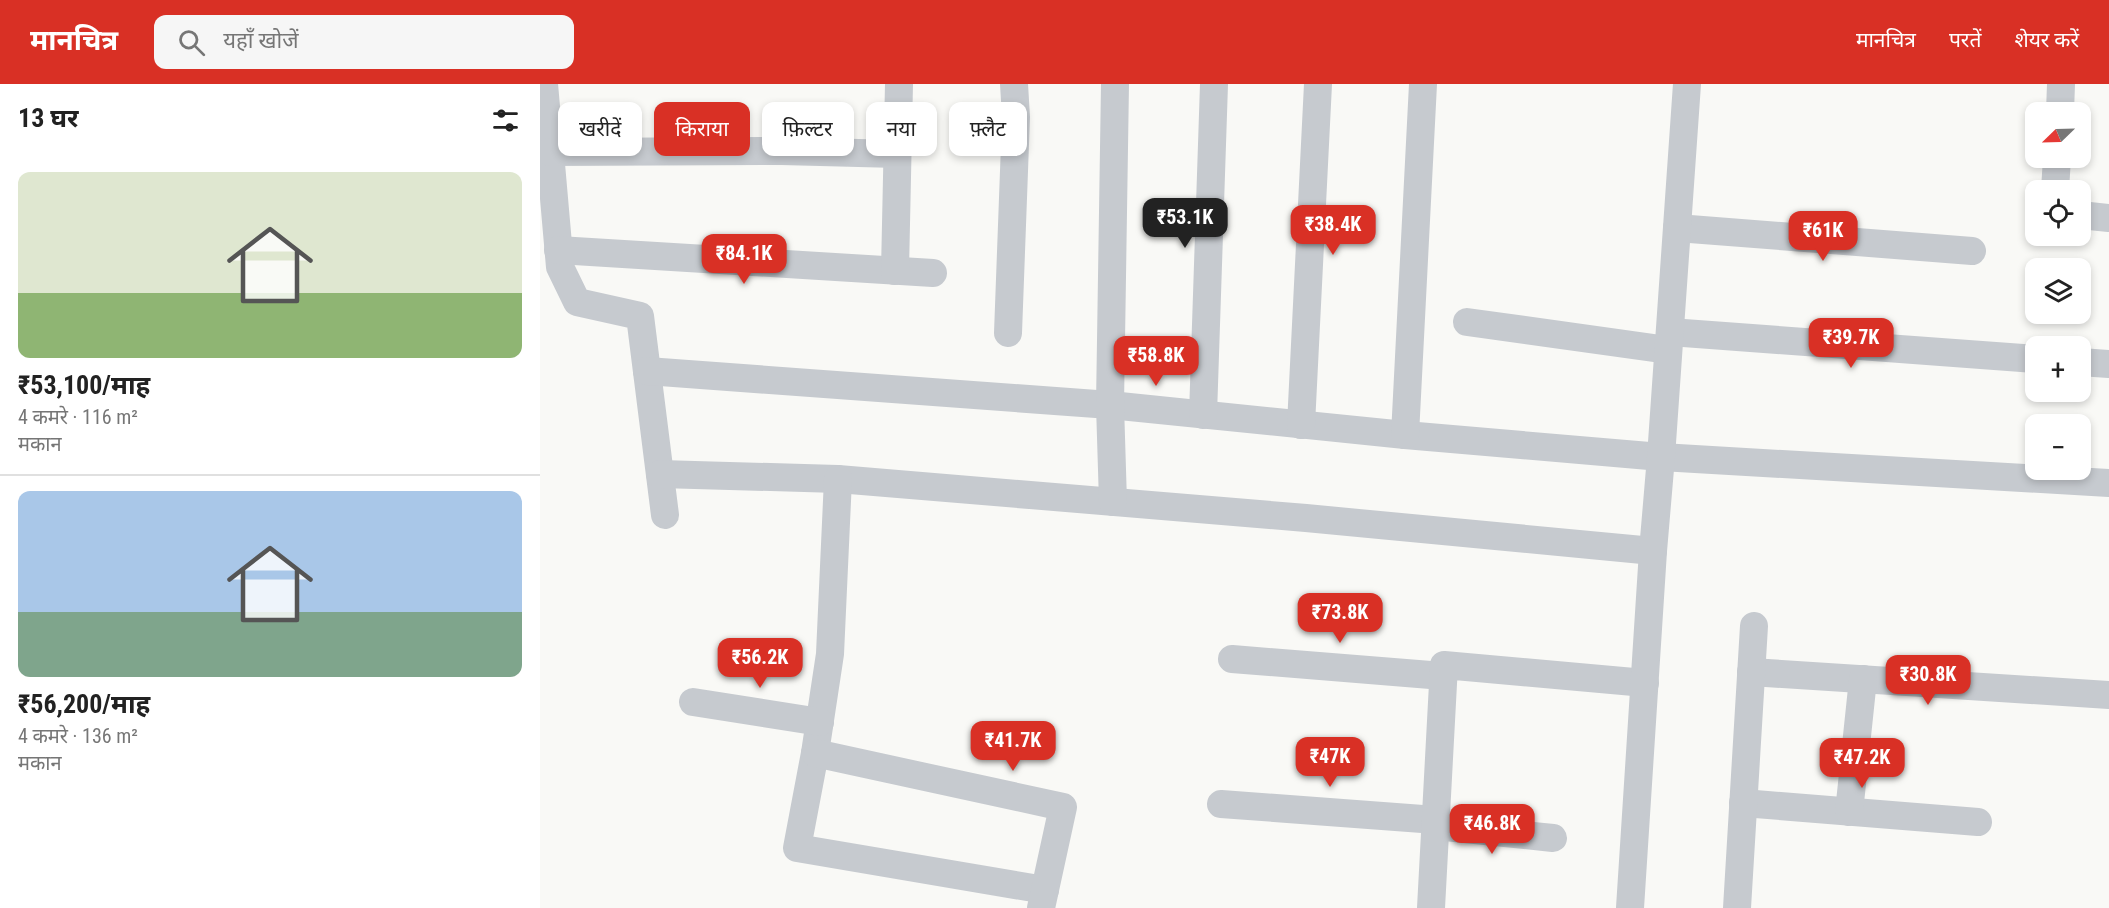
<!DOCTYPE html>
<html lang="hi">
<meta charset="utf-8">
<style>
:root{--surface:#fff;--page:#f6f6f6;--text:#222;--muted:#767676;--line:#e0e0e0;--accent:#d93025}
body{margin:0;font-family:"Roboto Condensed","Noto Sans Devanagari",sans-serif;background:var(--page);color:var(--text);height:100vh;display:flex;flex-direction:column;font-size:22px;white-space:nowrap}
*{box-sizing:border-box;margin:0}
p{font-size:20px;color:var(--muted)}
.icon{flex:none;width:33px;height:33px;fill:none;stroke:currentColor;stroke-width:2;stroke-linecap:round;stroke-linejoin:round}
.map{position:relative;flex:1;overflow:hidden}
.details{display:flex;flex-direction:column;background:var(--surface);width:540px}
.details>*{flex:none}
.guide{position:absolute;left:18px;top:18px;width:570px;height:54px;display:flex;gap:12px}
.needle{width:39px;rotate:247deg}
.controls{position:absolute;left:1485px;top:18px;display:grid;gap:12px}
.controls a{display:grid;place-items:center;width:66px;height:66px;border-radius:12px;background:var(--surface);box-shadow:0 3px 9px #0003;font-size:30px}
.price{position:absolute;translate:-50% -51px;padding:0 14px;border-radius:12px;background:var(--accent);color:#fff;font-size:20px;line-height:39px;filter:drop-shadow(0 2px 3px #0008)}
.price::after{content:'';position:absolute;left:50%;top:36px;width:18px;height:14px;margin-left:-9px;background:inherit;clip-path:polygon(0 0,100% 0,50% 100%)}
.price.active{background:#222;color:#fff}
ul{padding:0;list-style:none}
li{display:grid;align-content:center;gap:12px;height:318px;padding:0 18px}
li+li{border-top:2px solid var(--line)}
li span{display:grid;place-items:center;height:186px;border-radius:12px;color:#555}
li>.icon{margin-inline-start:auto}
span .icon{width:108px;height:108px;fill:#fffc;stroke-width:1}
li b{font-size:26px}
h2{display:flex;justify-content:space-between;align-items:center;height:72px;padding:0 18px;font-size:26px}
.pill{padding:0 21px;border-radius:12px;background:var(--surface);box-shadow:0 3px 9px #0003;font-size:21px;line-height:54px}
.pill.active{background:var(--accent);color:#fff}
header{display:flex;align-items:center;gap:36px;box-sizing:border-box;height:84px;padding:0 30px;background:var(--accent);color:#fff}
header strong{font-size:28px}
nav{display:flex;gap:33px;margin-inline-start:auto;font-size:21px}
.search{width:420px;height:54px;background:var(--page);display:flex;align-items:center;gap:15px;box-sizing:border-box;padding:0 21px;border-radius:12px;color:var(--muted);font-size:22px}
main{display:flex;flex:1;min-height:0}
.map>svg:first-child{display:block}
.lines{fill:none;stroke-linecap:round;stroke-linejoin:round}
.minor{stroke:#c6cacf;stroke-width:28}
</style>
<header>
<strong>मानचित्र</strong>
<div class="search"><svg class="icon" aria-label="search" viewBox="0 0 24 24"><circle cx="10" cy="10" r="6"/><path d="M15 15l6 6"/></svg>यहाँ खोजें</div>
<nav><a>मानचित्र</a><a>परतें</a><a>शेयर करें</a></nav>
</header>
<main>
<section class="details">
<h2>13 घर<svg class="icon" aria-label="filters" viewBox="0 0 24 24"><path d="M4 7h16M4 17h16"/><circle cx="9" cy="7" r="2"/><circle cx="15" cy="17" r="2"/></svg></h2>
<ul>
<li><span style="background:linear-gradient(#dfe7d0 65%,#8fb573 0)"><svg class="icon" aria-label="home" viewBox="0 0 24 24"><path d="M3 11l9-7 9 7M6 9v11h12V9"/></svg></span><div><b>₹53,100/माह</b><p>4 कमरे · 116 m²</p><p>मकान</p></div></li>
<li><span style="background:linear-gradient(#a9c7e8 65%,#7fa58c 0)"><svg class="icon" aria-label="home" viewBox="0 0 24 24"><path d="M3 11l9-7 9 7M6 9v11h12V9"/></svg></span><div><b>₹56,200/माह</b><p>4 कमरे · 136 m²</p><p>मकान</p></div></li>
</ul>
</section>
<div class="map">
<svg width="1569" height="824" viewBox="0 0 1569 824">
<rect width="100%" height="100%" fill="#f9f9f6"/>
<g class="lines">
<g class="minor">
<polyline points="4,0 20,183 37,218 100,232 125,431"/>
<polyline points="1520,28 1521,0"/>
<polyline points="10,68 242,67 357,70"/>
<polyline points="1515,106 1517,74"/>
<polyline points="1540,131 1569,134"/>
<polyline points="1137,144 1432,167"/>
<polyline points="18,166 393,189"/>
<polyline points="355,187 359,0"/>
<polyline points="927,238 1128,266"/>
<polyline points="1130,248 1496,275"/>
<polyline points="468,249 476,33 474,0"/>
<polyline points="1540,278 1569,280"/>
<polyline points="107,287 570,321 865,351 1121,373 1569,399"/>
<polyline points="663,331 674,0"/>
<polyline points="761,341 778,0"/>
<polyline points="865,351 883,0"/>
<polyline points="120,390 298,395 766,434 1113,467"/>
<polyline points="298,395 290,570 275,669 257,764 505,806"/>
<polyline points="573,418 570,321 575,0"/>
<polyline points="692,575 903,592"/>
<polyline points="1211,588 1569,611"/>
<polyline points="153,618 280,638"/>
<polyline points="275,669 523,723 501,824"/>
<polyline points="1203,719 1438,738"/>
<polyline points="681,720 896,736"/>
<polyline points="1309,728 1323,595"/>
<polyline points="895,742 1013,754"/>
<polyline points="891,824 904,581 1105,599"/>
<polyline points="1090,824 1113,467 1121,373 1147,0"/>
<polyline points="1197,824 1214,542"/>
</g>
</g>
</svg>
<div class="controls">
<a><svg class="needle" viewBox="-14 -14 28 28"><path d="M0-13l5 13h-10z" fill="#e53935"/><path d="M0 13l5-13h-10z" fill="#767676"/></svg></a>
<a><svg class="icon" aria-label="locate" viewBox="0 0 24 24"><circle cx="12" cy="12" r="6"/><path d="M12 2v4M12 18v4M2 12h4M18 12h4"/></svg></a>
<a><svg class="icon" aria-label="layers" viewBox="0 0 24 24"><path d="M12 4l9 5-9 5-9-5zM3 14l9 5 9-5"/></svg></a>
<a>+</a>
<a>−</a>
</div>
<b class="price active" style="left:645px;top:165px">₹53.1K</b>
<b class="price" style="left:793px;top:172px">₹38.4K</b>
<b class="price" style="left:1283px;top:178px">₹61K</b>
<b class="price" style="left:204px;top:201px">₹84.1K</b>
<b class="price" style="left:1311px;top:285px">₹39.7K</b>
<b class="price" style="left:616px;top:303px">₹58.8K</b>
<b class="price" style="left:800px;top:560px">₹73.8K</b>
<b class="price" style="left:220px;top:605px">₹56.2K</b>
<b class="price" style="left:1388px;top:622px">₹30.8K</b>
<b class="price" style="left:473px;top:688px">₹41.7K</b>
<b class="price" style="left:790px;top:704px">₹47K</b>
<b class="price" style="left:1322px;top:705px">₹47.2K</b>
<b class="price" style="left:952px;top:771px">₹46.8K</b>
<div class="guide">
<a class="pill">खरीदें</a>
<a class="pill active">किराया</a>
<a class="pill">फ़िल्टर</a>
<a class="pill">नया</a>
<a class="pill">फ़्लैट</a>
</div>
</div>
</main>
